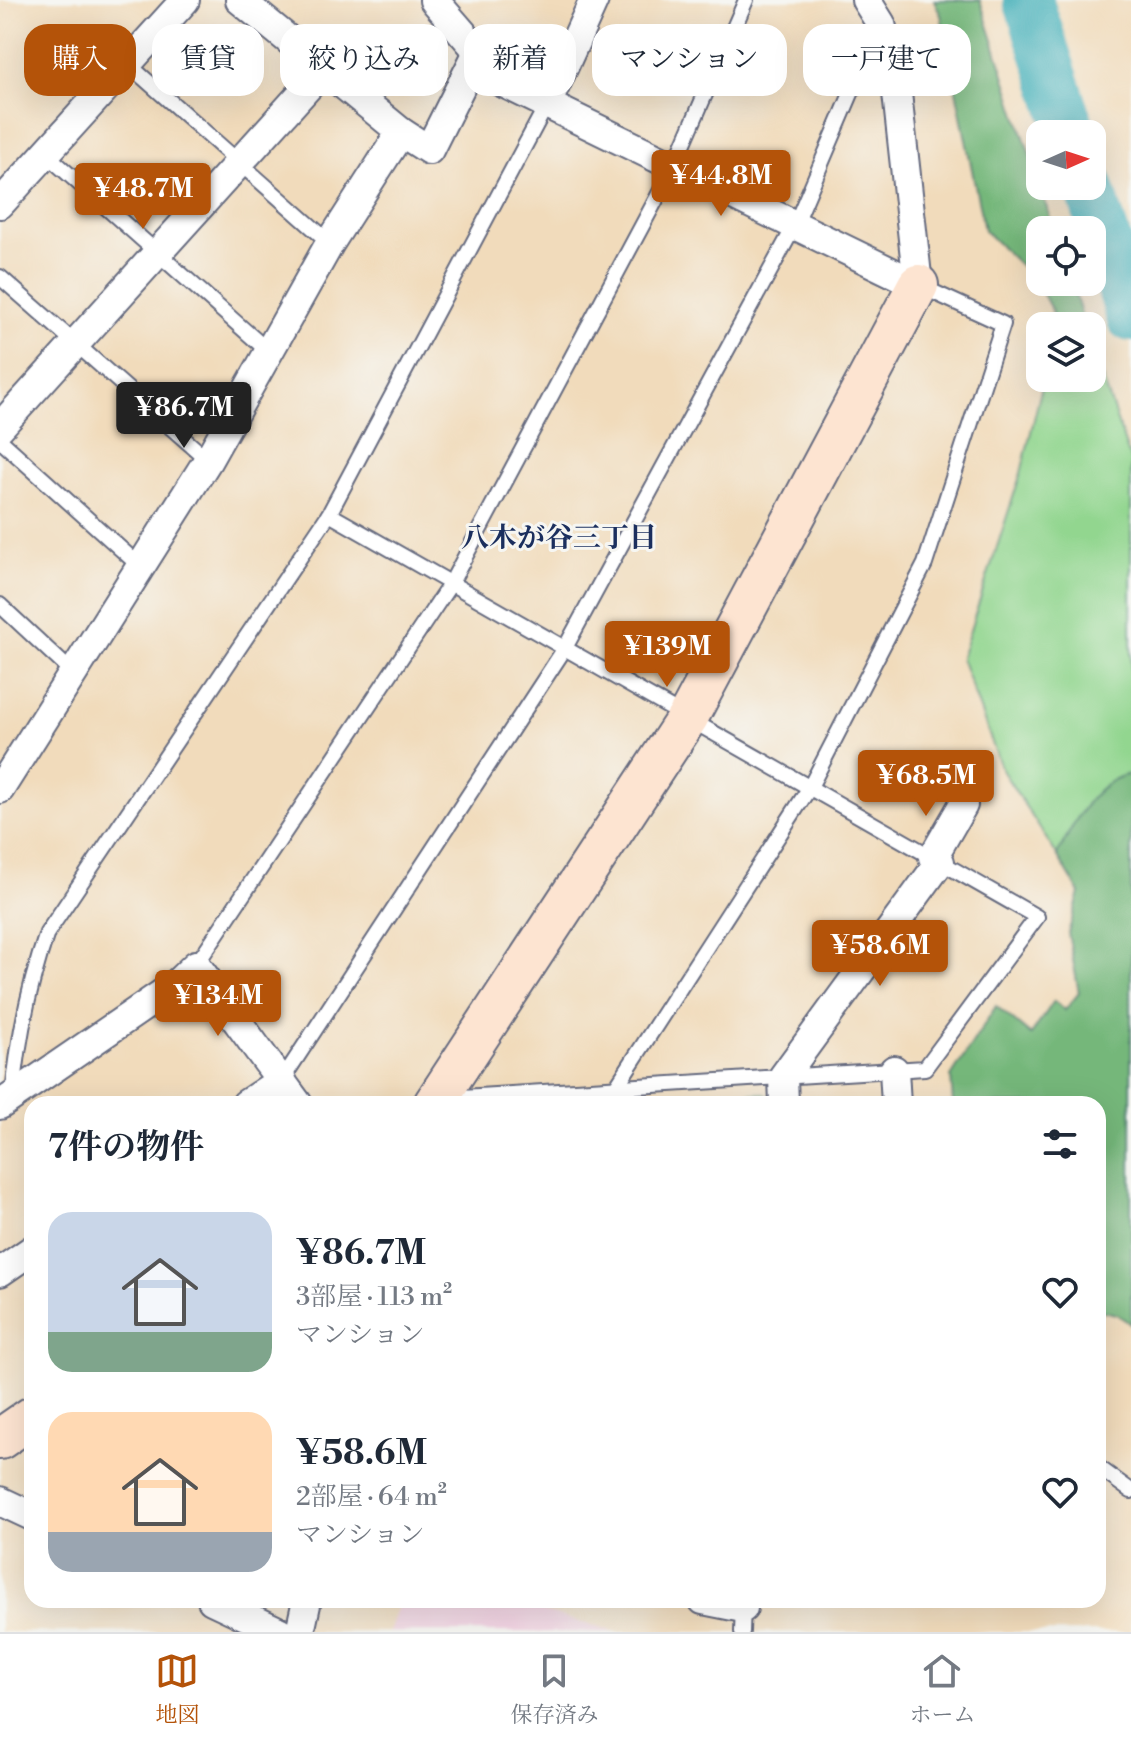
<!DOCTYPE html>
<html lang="ja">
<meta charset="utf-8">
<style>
:root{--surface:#fff;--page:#f2f2f3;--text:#1f2937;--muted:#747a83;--line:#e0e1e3;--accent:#b45309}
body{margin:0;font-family:"Libre Bodoni","Noto Serif JP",serif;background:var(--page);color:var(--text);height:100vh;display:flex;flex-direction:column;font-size:30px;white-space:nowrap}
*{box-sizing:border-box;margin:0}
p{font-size:26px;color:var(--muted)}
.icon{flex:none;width:44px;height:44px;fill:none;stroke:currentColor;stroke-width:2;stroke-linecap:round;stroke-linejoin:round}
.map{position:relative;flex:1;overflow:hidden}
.sheet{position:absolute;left:24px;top:1096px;width:1082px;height:512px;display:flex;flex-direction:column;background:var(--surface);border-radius:24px;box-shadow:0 8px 32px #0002}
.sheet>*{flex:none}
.hud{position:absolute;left:24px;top:24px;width:1084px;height:72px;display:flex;gap:16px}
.needle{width:52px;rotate:87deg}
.buttons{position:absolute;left:1026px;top:120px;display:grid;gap:16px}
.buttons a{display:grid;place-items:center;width:80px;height:80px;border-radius:16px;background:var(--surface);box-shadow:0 8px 32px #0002;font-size:40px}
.price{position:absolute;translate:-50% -68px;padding:0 18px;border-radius:8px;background:var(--accent);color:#fff;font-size:26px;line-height:52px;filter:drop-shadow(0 2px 4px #0008)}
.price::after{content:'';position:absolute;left:50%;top:48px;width:24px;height:18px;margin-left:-12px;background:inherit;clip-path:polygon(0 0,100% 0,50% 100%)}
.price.current{background:#222;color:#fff}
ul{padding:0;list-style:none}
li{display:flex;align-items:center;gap:24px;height:200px;padding:0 24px}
li span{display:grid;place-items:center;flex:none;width:224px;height:160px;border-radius:24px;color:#555}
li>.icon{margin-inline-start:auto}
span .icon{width:96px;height:96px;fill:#fffc;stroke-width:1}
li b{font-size:34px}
h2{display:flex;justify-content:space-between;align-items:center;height:96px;padding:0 24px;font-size:34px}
.pill{padding:0 28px;border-radius:24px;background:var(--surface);box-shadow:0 8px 32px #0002;font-size:28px;line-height:72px}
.pill.current{background:var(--accent);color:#fff}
.menu{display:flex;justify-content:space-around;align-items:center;height:112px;border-top:2px solid var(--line);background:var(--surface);font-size:22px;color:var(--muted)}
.menu a{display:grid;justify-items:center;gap:4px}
.menu .current{color:var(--accent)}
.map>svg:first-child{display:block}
.built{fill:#f2cfe1}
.green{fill:#92d68f;stroke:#568276;stroke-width:2}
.forest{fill:#75b77a;stroke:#48736c;stroke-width:2}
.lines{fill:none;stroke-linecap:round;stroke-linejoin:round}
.river{stroke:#39abb5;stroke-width:50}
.lane-casing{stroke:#666b7f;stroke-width:18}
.street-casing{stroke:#666b7f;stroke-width:32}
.secondary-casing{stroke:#666b7f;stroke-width:44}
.lane{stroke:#fff;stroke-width:14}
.street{stroke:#fff;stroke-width:28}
.secondary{stroke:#fde4d1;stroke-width:40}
.labels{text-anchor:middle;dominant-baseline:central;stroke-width:6;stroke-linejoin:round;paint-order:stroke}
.neighbourhood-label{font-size:28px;font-weight:bold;fill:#1b2f5e;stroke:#f6f6f2}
</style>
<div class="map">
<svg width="1131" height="1632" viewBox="0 0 1131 1632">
<rect width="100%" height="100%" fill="#f6f6f2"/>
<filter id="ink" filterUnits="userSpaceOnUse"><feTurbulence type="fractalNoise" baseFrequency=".0125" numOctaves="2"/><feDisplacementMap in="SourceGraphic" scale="16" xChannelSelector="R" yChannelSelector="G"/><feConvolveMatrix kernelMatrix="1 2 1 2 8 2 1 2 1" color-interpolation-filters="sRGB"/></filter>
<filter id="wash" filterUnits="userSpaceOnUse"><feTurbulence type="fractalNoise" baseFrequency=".006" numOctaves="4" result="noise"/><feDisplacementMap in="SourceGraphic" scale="32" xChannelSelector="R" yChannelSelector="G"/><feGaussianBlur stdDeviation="1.8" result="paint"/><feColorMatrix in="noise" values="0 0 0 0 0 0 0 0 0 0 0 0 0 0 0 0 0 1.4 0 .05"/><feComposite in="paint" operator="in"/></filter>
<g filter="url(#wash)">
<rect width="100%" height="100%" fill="#f1dbbb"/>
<polygon class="built" points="400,1600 503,1600 615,1632 389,1632"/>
<g class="green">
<path d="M 1092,347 L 1131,462 L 1131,774 C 1091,781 1075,823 1057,855 L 1002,770 L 961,658 L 1021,473 L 1044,378 L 1092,378 Z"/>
<polygon points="763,1093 771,1098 771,1104 584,1104"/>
</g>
<g class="forest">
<polygon points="934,0 980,0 1054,230 1040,230 1040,282 1071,282 1085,326 1052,326 1052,311 1036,281 984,230 941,15"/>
<path d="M 1131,774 L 1131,1324 L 1116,1314 L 1098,1310 L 1098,1104 L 953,1104 L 951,1077 L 996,1006 L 1031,1035 L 1054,1001 L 1065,1010 L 1079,993 L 1068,933 L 1080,893 L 1057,855 C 1075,823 1091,781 1131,774 Z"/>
</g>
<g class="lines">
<g class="river">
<polyline points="1028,0 1072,134"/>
<polyline points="1089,186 1131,317"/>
</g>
</g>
</g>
<g filter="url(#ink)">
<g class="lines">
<defs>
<g id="lane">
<polyline points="128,64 330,243"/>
<polyline points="46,154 269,352"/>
<polyline points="0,277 208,460"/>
<polyline points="0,440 142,568"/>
<polyline points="329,514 1037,917 925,1068 446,1098"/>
<polyline points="0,605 74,674"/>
<polyline points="196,965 451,583 674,166 746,0"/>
<polyline points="282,1080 565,648 795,225 879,28"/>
<polyline points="616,1087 810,787 925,564 1003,324 918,285"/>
<path d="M 13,1095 C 18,1041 29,985 47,933 L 329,514 L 547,104"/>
<polyline points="1098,1467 1131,1491"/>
<polyline points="742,1632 743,1604"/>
</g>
<g id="street">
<polyline points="240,0 401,132 429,150 477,54"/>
<polyline points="434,0 472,44 491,77 918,285"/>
<polyline points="866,0 881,24 896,84 918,285"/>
<polyline points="547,104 594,0"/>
<polyline points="0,204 185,0"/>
<polyline points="0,427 324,69"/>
<polyline points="0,789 208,460 330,243 401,132"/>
<polyline points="933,857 963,805"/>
<polyline points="894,1070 896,1104"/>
<polyline points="246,1104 282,1080"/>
<polyline points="784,1104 783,1077 940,862"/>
<polyline points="0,1105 175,985 196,965 298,1104"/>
<polyline points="0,1272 32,1250"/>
<polyline points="0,1501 32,1516"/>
<polyline points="212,1600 280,1632"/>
<polyline points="703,1600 743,1608"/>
<polyline points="300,1632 307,1600"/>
</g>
<g id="secondary">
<polyline points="434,1104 688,717 918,285"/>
<polyline points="0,1439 32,1417"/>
</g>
</defs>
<use href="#lane" class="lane-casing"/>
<use href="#street" class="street-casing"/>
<use href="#secondary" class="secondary-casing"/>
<use href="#lane" class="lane"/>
<use href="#street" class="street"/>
<use href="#secondary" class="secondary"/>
</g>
</g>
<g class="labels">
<g class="neighbourhood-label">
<text x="559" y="538">八木が谷三丁目</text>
</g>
</g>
</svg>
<div class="buttons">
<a><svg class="needle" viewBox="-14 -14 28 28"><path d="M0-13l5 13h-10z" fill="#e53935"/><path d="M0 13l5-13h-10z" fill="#747a83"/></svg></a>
<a><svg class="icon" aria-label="locate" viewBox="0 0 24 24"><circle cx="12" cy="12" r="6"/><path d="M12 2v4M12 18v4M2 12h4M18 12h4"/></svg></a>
<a><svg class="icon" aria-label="layers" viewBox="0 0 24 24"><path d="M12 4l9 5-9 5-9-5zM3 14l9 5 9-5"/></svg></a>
</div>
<b class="price" style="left:721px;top:218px">¥44.8M</b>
<b class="price" style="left:143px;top:231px">¥48.7M</b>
<b class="price current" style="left:184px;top:450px">¥86.7M</b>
<b class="price" style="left:667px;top:689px">¥139M</b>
<b class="price" style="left:926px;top:818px">¥68.5M</b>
<b class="price" style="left:880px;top:988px">¥58.6M</b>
<b class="price" style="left:218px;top:1038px">¥134M</b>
<div class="hud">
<a class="pill current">購入</a>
<a class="pill">賃貸</a>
<a class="pill">絞り込み</a>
<a class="pill">新着</a>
<a class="pill">マンション</a>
<a class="pill">一戸建て</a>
</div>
<section class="sheet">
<h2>7件の物件<svg class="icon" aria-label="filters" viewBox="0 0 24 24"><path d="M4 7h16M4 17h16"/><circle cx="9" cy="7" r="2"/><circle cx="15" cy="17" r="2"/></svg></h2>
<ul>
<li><span style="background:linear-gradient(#c9d6e8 75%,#7fa58c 0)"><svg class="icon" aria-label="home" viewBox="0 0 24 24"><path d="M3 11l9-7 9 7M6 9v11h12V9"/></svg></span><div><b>¥86.7M</b><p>3部屋 · 113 m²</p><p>マンション</p></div><svg class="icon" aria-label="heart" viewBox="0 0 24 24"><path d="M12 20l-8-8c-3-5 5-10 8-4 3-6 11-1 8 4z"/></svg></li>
<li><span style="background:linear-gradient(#ffd9b3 75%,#9aa5b1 0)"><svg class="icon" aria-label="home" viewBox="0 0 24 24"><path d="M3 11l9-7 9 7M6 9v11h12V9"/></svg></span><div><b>¥58.6M</b><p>2部屋 · 64 m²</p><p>マンション</p></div><svg class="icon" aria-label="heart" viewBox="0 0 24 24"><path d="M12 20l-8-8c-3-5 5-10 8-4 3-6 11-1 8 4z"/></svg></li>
</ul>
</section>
</div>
<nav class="menu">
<a class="current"><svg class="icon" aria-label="map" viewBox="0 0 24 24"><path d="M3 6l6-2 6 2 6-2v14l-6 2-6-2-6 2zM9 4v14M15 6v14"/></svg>地図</a>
<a><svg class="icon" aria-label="saved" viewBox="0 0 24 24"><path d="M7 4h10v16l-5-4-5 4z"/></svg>保存済み</a>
<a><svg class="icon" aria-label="home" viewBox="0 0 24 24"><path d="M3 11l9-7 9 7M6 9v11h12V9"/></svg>ホーム</a>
</nav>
